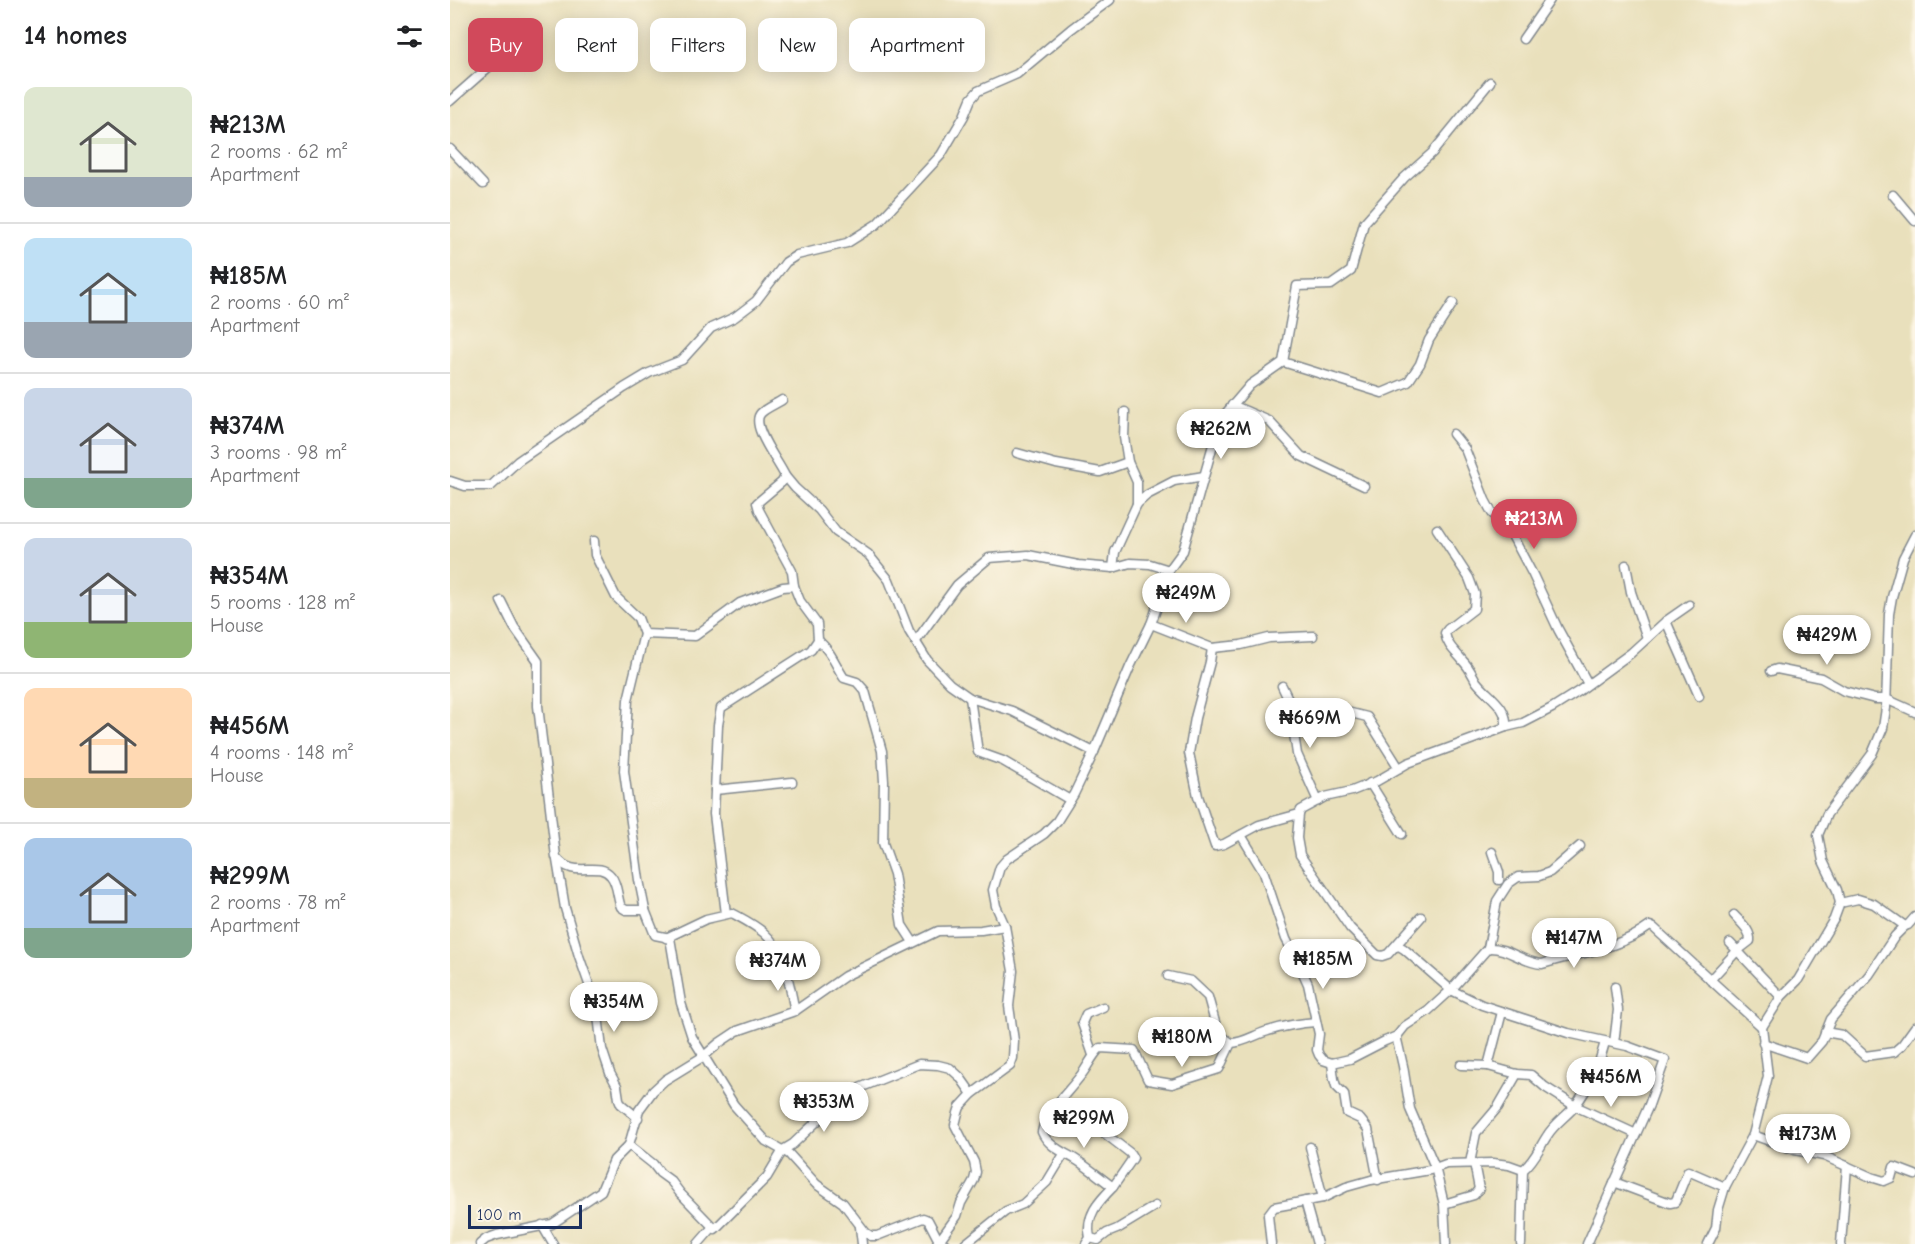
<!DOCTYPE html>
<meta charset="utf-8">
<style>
:root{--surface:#fff;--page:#f6f6f6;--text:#202124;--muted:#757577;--line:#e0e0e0;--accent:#d1495b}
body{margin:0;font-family:"Comic Neue",sans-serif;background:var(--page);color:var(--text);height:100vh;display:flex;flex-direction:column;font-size:22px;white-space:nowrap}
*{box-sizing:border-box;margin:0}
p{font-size:20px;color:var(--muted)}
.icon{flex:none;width:33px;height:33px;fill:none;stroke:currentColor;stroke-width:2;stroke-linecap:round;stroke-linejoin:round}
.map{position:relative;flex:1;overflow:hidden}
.drawer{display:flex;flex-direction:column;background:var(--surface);width:450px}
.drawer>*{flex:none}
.hud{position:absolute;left:18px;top:18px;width:570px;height:54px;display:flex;gap:12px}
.scale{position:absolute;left:18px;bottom:15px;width:114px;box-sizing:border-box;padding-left:6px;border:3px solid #1b2f5e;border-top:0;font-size:16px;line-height:21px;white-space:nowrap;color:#1b2f5e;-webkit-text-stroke:4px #fcf5e5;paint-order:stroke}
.price{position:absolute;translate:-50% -51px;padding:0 14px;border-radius:21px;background:#fff;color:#222;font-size:20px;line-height:39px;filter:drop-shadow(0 2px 3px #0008)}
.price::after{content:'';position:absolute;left:50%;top:36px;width:18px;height:14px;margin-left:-9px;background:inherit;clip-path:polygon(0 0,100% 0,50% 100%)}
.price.selected{background:var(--accent);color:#fff}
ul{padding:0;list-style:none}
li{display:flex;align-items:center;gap:18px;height:150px;padding:0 24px}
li+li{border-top:2px solid var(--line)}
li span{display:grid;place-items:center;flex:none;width:168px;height:120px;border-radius:12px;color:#555}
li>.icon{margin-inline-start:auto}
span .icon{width:72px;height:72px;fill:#fffc;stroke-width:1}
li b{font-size:26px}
h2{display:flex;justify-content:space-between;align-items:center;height:72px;padding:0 24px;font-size:26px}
.pill{padding:0 21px;border-radius:12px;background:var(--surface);box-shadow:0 3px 15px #0003;font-size:21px;line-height:54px}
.pill.selected{background:var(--accent);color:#fff}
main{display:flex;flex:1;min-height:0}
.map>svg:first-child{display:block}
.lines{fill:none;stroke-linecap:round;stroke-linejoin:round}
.street-casing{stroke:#82888d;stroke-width:11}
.street{stroke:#fff;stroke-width:8}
</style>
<main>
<section class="drawer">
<h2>14 homes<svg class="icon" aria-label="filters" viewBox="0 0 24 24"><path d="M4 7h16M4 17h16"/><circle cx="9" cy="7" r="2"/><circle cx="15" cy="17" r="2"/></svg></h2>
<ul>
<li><span style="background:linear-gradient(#dfe7d0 75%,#9aa5b1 0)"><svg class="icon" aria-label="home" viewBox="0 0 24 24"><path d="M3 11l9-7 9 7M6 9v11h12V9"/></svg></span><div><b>₦213M</b><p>2 rooms · 62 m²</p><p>Apartment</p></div></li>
<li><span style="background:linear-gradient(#bfe0f5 70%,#9aa5b1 0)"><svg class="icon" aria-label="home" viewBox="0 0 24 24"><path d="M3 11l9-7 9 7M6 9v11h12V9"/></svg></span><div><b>₦185M</b><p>2 rooms · 60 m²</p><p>Apartment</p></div></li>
<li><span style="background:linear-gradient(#c9d6e8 75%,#7fa58c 0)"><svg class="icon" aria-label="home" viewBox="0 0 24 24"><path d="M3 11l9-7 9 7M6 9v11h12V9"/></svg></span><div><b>₦374M</b><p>3 rooms · 98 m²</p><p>Apartment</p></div></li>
<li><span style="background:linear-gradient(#c9d6e8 70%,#8fb573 0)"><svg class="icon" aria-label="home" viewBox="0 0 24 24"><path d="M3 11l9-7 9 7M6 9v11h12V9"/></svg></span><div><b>₦354M</b><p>5 rooms · 128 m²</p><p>House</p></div></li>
<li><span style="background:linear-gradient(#ffd9b3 75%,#c2b280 0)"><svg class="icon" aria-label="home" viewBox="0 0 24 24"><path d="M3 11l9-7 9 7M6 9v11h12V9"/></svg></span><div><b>₦456M</b><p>4 rooms · 148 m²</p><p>House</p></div></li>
<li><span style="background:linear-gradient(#a9c7e8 75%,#7fa58c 0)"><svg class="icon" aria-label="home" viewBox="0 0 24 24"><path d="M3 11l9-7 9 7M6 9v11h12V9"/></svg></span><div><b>₦299M</b><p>2 rooms · 78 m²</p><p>Apartment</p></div></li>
</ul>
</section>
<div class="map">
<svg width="1465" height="1244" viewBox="0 0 1465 1244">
<rect width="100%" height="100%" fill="#fcf5e5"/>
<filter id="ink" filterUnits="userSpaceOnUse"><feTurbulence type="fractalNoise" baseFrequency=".0167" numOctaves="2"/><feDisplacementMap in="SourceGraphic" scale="12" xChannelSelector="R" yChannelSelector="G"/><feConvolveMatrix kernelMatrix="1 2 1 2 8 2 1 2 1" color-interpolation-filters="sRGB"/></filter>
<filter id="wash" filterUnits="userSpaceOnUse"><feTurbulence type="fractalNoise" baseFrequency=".008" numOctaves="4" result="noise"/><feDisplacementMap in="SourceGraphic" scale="24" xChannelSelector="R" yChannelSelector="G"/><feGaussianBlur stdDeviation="1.35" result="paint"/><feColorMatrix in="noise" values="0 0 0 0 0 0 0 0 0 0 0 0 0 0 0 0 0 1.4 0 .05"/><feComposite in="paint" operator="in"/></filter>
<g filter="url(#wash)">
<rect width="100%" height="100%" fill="#e9e0bc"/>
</g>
<g filter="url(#ink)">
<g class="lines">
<defs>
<g id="street">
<polyline points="1073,39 1100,0"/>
<polyline points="0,101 58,50 63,40"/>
<polyline points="0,149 33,184"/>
<polyline points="1443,195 1465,221"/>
<polyline points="833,362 932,393 958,382 970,364 979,340 1003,303"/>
<polyline points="782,405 819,421 851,456 914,486"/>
<polyline points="675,412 674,437 678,462 687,482 687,504"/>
<polyline points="1003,434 1015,449 1035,500 1042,513 1057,526 1083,575 1108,629 1138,684"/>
<polyline points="567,453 606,464 650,472 678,462"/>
<polyline points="335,476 345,488 369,510 386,532 418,554 439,580 459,631 477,660 500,684 520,698 528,752 553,761 620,800"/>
<polyline points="0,481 15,486 41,486 68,461 174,388 199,373 232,360 261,328 285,317 306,301 336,262 347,255 397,243 427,224 491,155 514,116 521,99 528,91 567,74 621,29 660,0"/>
<path d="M 987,529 L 1019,578 L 1025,594 L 1024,609 L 998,629 L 995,633 C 997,646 1006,652 1013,661 C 1019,667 1022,674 1026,681 C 1037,696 1058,705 1056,727"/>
<polyline points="144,541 145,555 166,597 188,618 194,634 178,700 174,771 189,880 195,910 205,935 220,938 231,1003 242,1037 284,1105 316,1141 339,1154 366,1184 393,1203 416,1233 421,1236 427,1236 473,1218 478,1220 489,1241 487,1243"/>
<polyline points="1176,565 1181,592 1197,638"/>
<polyline points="663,568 665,552 687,504 697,495 724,481 754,476"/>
<path d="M 51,601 L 64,627 L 88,661 L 88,706 L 106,857 C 124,881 147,859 161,876 C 168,884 167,898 171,907 L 176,910 L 195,910"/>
<polyline points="1216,621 1249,696"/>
<polyline points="701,624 762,648 791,645 819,638 863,636"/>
<polyline points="194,634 245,636 290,603 333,587 344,586"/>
<path d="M 368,640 C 383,654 384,663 394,678 L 407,682 L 415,691 L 432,751 L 434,781 L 433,843 L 444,874 L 452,925 L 463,942"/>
<polyline points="466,641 507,585 539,558 578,555 628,565 663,568 680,563 700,564 719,570"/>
<polyline points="762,648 760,662 745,718 739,753 748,796 765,846 774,844 809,825 849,814"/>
<polyline points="1321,671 1327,669 1371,678 1394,691 1425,699 1436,699 1465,712"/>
<polyline points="832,686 839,701 847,754 868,801"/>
<polyline points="520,698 562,711 644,752"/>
<polyline points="901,713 917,717 949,768"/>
<polyline points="920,783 952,834"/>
<polyline points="265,790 342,782"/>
<polyline points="791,835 814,873 836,939 848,962 858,984 869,1034 867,1050 869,1055 873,1060 882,1063 900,1059 935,1041 947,1036 955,1026 978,1011 1001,990 1038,948 1047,901 1058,884 1068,877 1089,876 1100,872 1130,846"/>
<polyline points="1042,852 1049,872 1049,880"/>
<polyline points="107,860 115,908 129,956 147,1007 152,1049 160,1073 167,1086 169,1099 171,1104 188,1118"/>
<polyline points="1390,903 1408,899 1424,904 1455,926 1458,925 1465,917"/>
<path d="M 276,914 L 264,814 L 268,725 L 271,708 L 361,650 L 368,640 L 367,624 L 350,601 L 344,586 L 342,571 L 309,510 L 307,503 L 332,482 L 335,476 C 329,462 299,425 311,413 C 316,408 326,404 332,400"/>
<polyline points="971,917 938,954 932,956 927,955 900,928 850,855 847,838 849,814 851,810 875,797 902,791 927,781 958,763 1056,727 1073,723 1102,708 1129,691 1181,653 1216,621 1239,605"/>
<path d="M 216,938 L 256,919 L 282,913 C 293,919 305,925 314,933 C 336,952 339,985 345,1011"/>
<polyline points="1280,943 1331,997"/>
<polyline points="946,947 949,946 954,949 1001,990 1032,1005 1118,1033 1177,1046 1215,1060 1199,1105 1137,1244"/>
<path d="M 1038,948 C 1059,947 1072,963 1092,964 C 1128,953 1169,949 1200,926 L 1204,928 L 1312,1027"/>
<path d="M 718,976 L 741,981 L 758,997 L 768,1033 L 781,1043 C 794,1043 806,1034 818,1031 C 834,1026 850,1023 866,1022"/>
<path d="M 1260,980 L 1287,951 L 1300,941 C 1301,930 1290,922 1284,915"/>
<polyline points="1375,1032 1392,1035 1415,1056 1444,1052 1452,1045 1465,1027"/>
<polyline points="947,1036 947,1040 953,1066 960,1109 985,1167 994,1204 996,1244"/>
<polyline points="1164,1043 1168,1010 1165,987"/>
<polyline points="1313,1043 1357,1058 1372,1041 1381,1019 1419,975 1445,936 1455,926"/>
<polyline points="643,1055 632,1023 636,1014 653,1007"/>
<polyline points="882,1063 884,1079 886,1086 894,1094 897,1113 910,1119 918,1129 928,1180"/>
<polyline points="1011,1065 1038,1066 1067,1074 1081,1075 1095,1087 1125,1106 1186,1134"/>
<polyline points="1038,1066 1052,1012"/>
<polyline points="611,1100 680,1153 683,1158 663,1187"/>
<polyline points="1303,1135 1345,1150 1374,1156 1421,1177 1434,1181 1441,1178 1444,1167 1465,1175"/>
<polyline points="179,1145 203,1164 210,1173 221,1181 230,1193 265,1229 317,1177 333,1150 343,1144 397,1093 469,1064 488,1065 500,1068 510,1077 522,1094"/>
<polyline points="860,1147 873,1198"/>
<polyline points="1020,1163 1026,1133 1048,1107 1067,1074"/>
<polyline points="1164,1182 1220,1203 1225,1202 1227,1198 1238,1171 1275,1187"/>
<polyline points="855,1201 867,1244"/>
<polyline points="994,1204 1024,1195 1029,1189 1024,1163"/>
<polyline points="92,1225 103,1244"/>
<polyline points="410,1227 412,1244"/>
<polyline points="640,1238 648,1240 657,1233 667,1229 705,1206"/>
<polyline points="30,1244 36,1239 47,1235 102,1224 151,1191 164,1160 179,1145 189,1110 203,1091 215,1080 254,1056 269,1043 287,1031 345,1011 395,976 488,931 531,930 555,926"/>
<polyline points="248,1244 262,1228"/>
<polyline points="495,1244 489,1241 507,1216 511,1203 524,1180 526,1172 524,1162 505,1125 508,1113 510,1107 522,1094 560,1066 563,1058 564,1041 559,1006 563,971 555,926 546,906 543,890 550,867 557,859 594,834 607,821 624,794 644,752 680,667 701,624 706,610 707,596 714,577 733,551 770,420 800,385 833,362 847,286 881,285 901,271 914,223 954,178 982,153 1040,82"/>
<polyline points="515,1244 556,1211 573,1204 597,1182 614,1154"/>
<path d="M 636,1244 L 640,1238 C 635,1216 648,1202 663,1187 C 651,1178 640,1169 628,1161 C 616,1153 598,1147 592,1132 C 596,1111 622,1089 634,1071 C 640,1062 643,1055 650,1048 L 684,1050 L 698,1080 L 722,1084 L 769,1069 L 781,1043"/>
<polyline points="821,1244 818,1215 824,1207 873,1198 896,1187 921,1180 980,1170 996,1164 1043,1163 1059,1165 1073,1170"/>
<path d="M 1071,1244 L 1073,1170 C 1085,1160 1089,1148 1097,1136 C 1104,1124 1117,1116 1126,1105 C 1139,1087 1150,1063 1155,1042"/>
<polyline points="1258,1244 1266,1228 1268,1210 1275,1187 1303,1135 1318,1076 1312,1027 1331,997 1348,980 1384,919 1390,903 1387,890 1373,861 1368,835 1377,814 1422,754 1433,728 1436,708 1439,614 1442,597 1453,558 1465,535"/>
<polyline points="1391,1244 1397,1166"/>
</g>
</defs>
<use href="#street" class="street-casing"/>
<use href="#street" class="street"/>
</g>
</g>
</svg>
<div class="scale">100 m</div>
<b class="price" style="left:771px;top:460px">₦262M</b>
<b class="price selected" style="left:1084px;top:550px">₦213M</b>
<b class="price" style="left:736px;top:624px">₦249M</b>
<b class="price" style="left:1377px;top:666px">₦429M</b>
<b class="price" style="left:860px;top:749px">₦669M</b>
<b class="price" style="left:1124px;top:969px">₦147M</b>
<b class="price" style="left:873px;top:990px">₦185M</b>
<b class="price" style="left:328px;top:992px">₦374M</b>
<b class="price" style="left:164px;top:1033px">₦354M</b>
<b class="price" style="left:732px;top:1068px">₦180M</b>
<b class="price" style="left:1161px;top:1108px">₦456M</b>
<b class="price" style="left:374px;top:1133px">₦353M</b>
<b class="price" style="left:634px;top:1149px">₦299M</b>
<b class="price" style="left:1358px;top:1165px">₦173M</b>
<div class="hud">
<a class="pill selected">Buy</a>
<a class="pill">Rent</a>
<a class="pill">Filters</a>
<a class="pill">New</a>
<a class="pill">Apartment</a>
</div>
</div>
</main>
